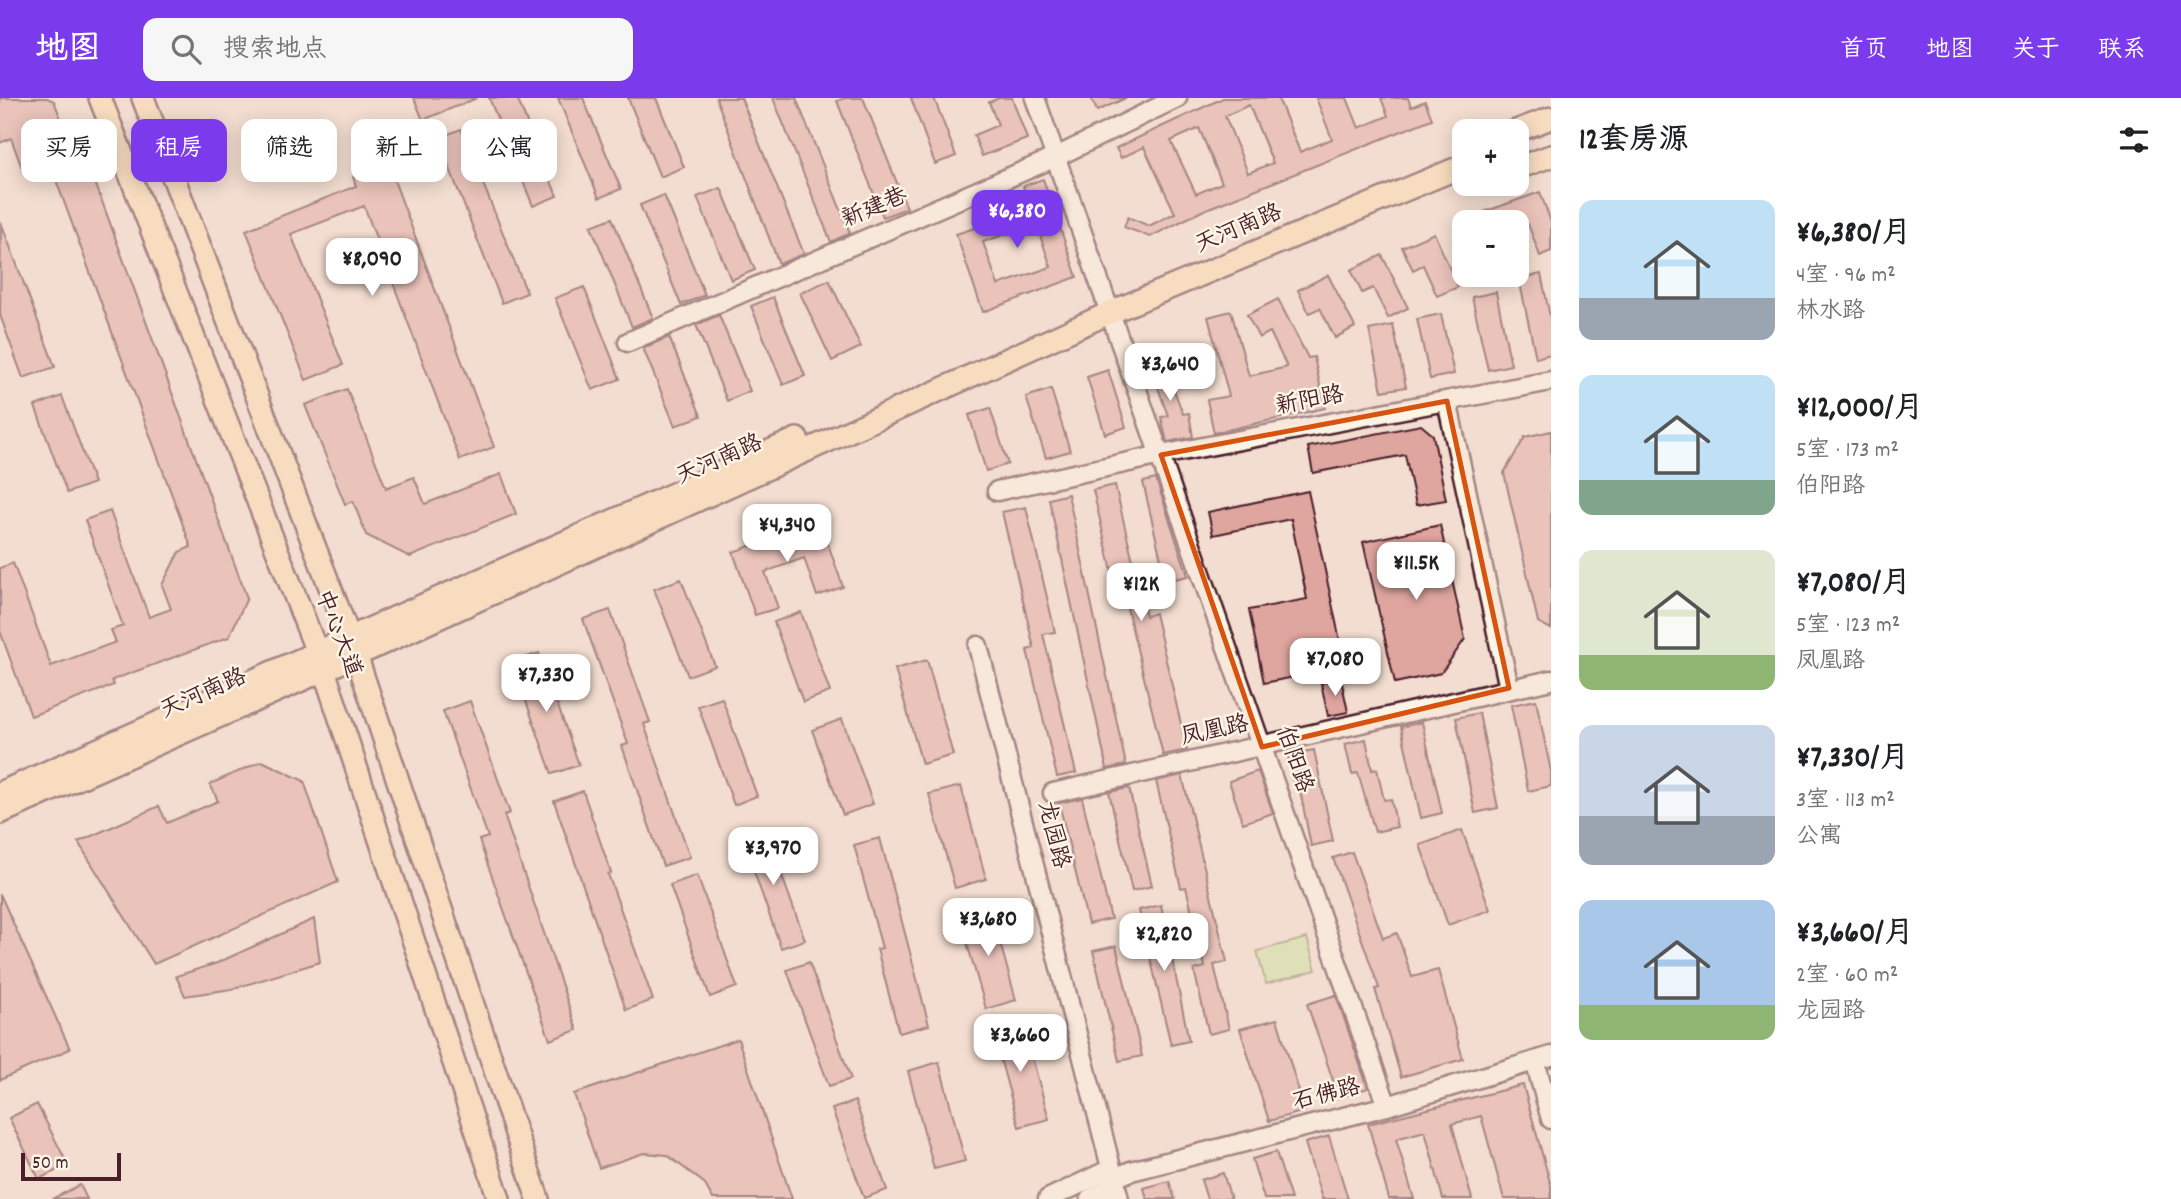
<!DOCTYPE html>
<html lang="zh">
<meta charset="utf-8">
<style>
:root{--surface:#fff;--page:#f6f6f6;--text:#202124;--muted:#757577;--accent:#7c3aed}
body{margin:0;font-family:Dekko,"LXGW WenKai TC",sans-serif;background:var(--page);color:var(--text);height:100vh;display:flex;flex-direction:column;font-size:26px;white-space:nowrap}
*{box-sizing:border-box;margin:0}
p{font-size:23px;color:var(--muted)}
.icon{flex:none;width:38px;height:38px;fill:none;stroke:currentColor;stroke-width:2;stroke-linecap:round;stroke-linejoin:round}
.map{position:relative;flex:1;overflow:hidden}
.sheet{display:flex;flex-direction:column;background:var(--surface);width:630px}
.sheet>*{flex:none}
.top-card{position:absolute;left:21px;top:21px;width:665px;height:63px;display:flex;gap:14px}
.fabs{position:absolute;left:1452px;top:21px;display:grid;gap:14px}
.fabs a{display:grid;place-items:center;width:77px;height:77px;border-radius:14px;background:var(--surface);box-shadow:0 4px 18px #0003;font-size:35px}
.scale{position:absolute;left:21px;bottom:18px;width:100px;box-sizing:border-box;padding-left:7px;border:4px solid #4a1f2b;border-top:0;font-size:19px;line-height:24px;white-space:nowrap;color:#4a1f2b;-webkit-text-stroke:5px #fcf5e5;paint-order:stroke}
.price{position:absolute;translate:-50% -60px;padding:0 16px;border-radius:14px;background:#fff;color:#222;font-size:23px;line-height:46px;filter:drop-shadow(0 2px 4px #0008)}
.price::after{content:'';position:absolute;left:50%;top:42px;width:21px;height:16px;margin-left:-10px;background:inherit;clip-path:polygon(0 0,100% 0,50% 100%)}
.price.selected{background:var(--accent);color:#fff}
ul{padding:0;list-style:none}
li{display:flex;align-items:center;gap:21px;height:175px;padding:0 28px}
li span{display:grid;place-items:center;flex:none;width:196px;height:140px;border-radius:14px;color:#555}
li>.icon{margin-inline-start:auto}
span .icon{width:84px;height:84px;fill:#fffc;stroke-width:1}
li b{font-size:30px}
h2{display:flex;justify-content:space-between;align-items:center;height:84px;padding:0 28px;font-size:30px}
.tag{padding:0 24px;border-radius:14px;background:var(--surface);box-shadow:0 4px 18px #0003;font-size:24px;line-height:63px}
.tag.selected{background:var(--accent);color:#fff}
header{display:flex;align-items:center;gap:42px;box-sizing:border-box;height:98px;padding:0 35px;background:var(--accent);color:#fff}
header strong{font-size:33px}
nav{display:flex;gap:38px;margin-inline-start:auto;font-size:24px}
.search{width:490px;height:63px;background:var(--page);display:flex;align-items:center;gap:18px;box-sizing:border-box;padding:0 24px;border-radius:14px;color:var(--muted);font-size:26px}
main{display:flex;flex:1;min-height:0}
.map>svg:first-child{display:block}
.green{fill:#c9e49b;stroke:#8a8263;stroke-width:2}
.building{fill:#dfa59f;stroke:#4a1f2b;stroke-width:2;fill-rule:evenodd}
.lines{fill:none;stroke-linecap:round;stroke-linejoin:round}
.minor-casing{stroke:#4a1f2b;stroke-width:23}
.major-casing{stroke:#4a1f2b;stroke-width:26}
.minor{stroke:#fcf5e5;stroke-width:18}
.major{stroke:#fddcac;stroke-width:21}
.marked{fill:none;stroke:#d8530f;stroke-width:5;stroke-linejoin:round}
.labels{text-anchor:middle;dominant-baseline:central;stroke-width:5;stroke-linejoin:round;paint-order:stroke}
.street-label{font-size:23px;fill:#4a1f2b;stroke:#fcf5e5}
</style>
<header>
<strong>地图</strong>
<div class="search"><svg class="icon" aria-label="search" viewBox="0 0 24 24"><circle cx="10" cy="10" r="6"/><path d="M15 15l6 6"/></svg>搜索地点</div>
<nav><a>首页</a><a>地图</a><a>关于</a><a>联系</a></nav>
</header>
<main>
<div class="map">
<svg width="1551" height="1101" viewBox="0 0 1551 1101">
<rect width="100%" height="100%" fill="#f3ddd0"/>
<filter id="ink" filterUnits="userSpaceOnUse"><feTurbulence type="fractalNoise" baseFrequency=".0143" numOctaves="2"/><feDisplacementMap in="SourceGraphic" scale="14" xChannelSelector="R" yChannelSelector="G"/><feConvolveMatrix kernelMatrix="1 2 1 2 8 2 1 2 1" color-interpolation-filters="sRGB"/></filter>
<g filter="url(#ink)">
<polygon class="green" points="1307,840 1316,872 1266,886 1257,853"/>
<g class="building">
<polygon points="0,0 47,0 54,3 79,68 88,65 247,500 229,539 112,582 114,587 31,618 0,533 0,470 13,465 51,568 116,544 111,532 123,528 85,422 110,413 149,519 171,511 162,487 179,454 191,449 49,63 23,73 11,40 0,45"/>
<polygon points="414,0 477,0 423,22"/>
<polygon points="489,0 517,0 557,98 533,108"/>
<polygon points="558,0 583,0 621,91 599,100"/>
<polygon points="628,0 656,0 684,69 660,79"/>
<polygon points="716,0 741,0 804,156 779,166"/>
<polygon points="773,0 796,0 850,135 831,144"/>
<polygon points="845,0 863,0 907,110 883,119 837,3"/>
<polygon points="911,0 934,0 956,58 935,66"/>
<polygon points="999,0 1012,0 1027,41 982,58 974,37 998,27 989,4"/>
<polygon points="1091,0 1126,0 1097,13"/>
<path d="M 1223,0 L 1278,0 L 1300,54 L 1332,41 L 1316,0 L 1347,0 L 1359,30 L 1388,18 L 1381,0 L 1408,0 L 1411,9 L 1425,3 L 1432,21 L 1204,112 L 1150,139 L 1124,129 L 1128,119 L 1149,128 L 1175,115 L 1144,49 L 1121,60 L 1116,50 ZM 1249,7 L 1273,65 L 1248,75 L 1225,18 ZM 1199,30 L 1222,85 L 1196,96 L 1171,43 Z"/>
<polygon points="461,31 527,195 502,205 438,40"/>
<polygon points="388,66 494,349 460,362 364,108 291,136 343,267 306,282 246,132 356,88 353,79"/>
<path d="M 1043,81 L 1077,179 L 983,214 L 956,136 L 978,129 L 974,119 L 1028,101 L 1023,88 ZM 1036,126 L 1051,169 L 998,187 L 983,144 Z"/>
<polygon points="721,90 755,172 731,182 697,99"/>
<polygon points="1540,94 1551,124 1551,153 1540,158 1528,126 1517,130 1517,124 1456,124"/>
<polygon points="664,97 705,197 681,207 640,107"/>
<polygon points="612,120 653,220 632,229 591,128"/>
<polygon points="1,124 55,269 23,280 0,217"/>
<polygon points="1434,135 1458,189 1437,198 1423,167 1413,172 1402,149"/>
<polygon points="1382,157 1408,210 1388,220 1373,190 1362,195 1351,172"/>
<polygon points="1541,176 1551,223 1551,256 1536,260 1519,181"/>
<polygon points="1328,177 1355,229 1335,240 1320,210 1309,215 1298,192"/>
<polygon points="829,182 861,249 832,263 800,195"/>
<polygon points="584,189 620,281 592,292 555,200"/>
<polygon points="1496,194 1511,267 1488,272 1472,199"/>
<polygon points="773,199 805,278 783,287 751,208"/>
<polygon points="1278,201 1308,260 1314,259 1325,310 1214,335 1207,302 1229,298 1208,219 1231,213 1249,278 1287,269 1270,234 1259,240 1247,217"/>
<polygon points="1441,216 1454,276 1430,281 1417,221"/>
<polygon points="719,217 750,293 727,303 696,227"/>
<polygon points="1393,227 1406,289 1382,293 1369,232"/>
<polygon points="669,239 701,318 675,328 643,250"/>
<polygon points="1160,254 1183,316 1189,315 1193,339 1167,344 1161,319 1168,318 1147,258"/>
<polygon points="1108,272 1126,329 1105,336 1087,279"/>
<polygon points="347,291 386,390 414,379 425,406 501,376 516,416 410,459 366,437 353,403 345,406 305,307"/>
<polygon points="1051,291 1070,353 1046,360 1026,299"/>
<polygon points="62,298 94,385 67,395 35,308"/>
<polygon points="990,310 1008,366 986,373 969,317"/>
<polygon points="1421,327 1433,337 1446,402 1416,407 1405,357 1313,375 1308,349"/>
<polygon points="1551,333 1551,531 1538,524 1504,375 1525,339"/>
<polygon points="1156,381 1188,478 1166,483 1143,384"/>
<polygon points="1115,387 1146,518 1155,515 1187,652 1163,657 1126,506 1120,508 1093,392"/>
<polygon points="1308,393 1342,552 1324,556 1328,572 1264,585 1249,512 1307,501 1291,421 1213,437 1208,414"/>
<polygon points="1068,396 1126,667 1107,671 1049,401"/>
<polygon points="1026,409 1055,534 1043,536 1076,675 1057,679 1027,552 1034,550 1002,414"/>
<polygon points="820,423 843,489 817,498 804,460 765,474 778,510 755,517 733,454"/>
<polygon points="1440,427 1465,541 1441,575 1395,585 1363,444"/>
<polygon points="681,481 715,568 688,578 654,491"/>
<polygon points="610,512 650,624 644,626 690,759 663,768 622,648 628,646 583,521"/>
<polygon points="801,514 830,594 803,604 774,524"/>
<polygon points="539,555 579,667 552,676 512,564"/>
<polygon points="927,562 953,657 922,666 895,571"/>
<polygon points="1341,581 1348,614 1328,618 1321,585"/>
<polygon points="722,600 757,698 734,707 698,608"/>
<polygon points="1536,602 1551,673 1551,688 1528,693 1511,607"/>
<polygon points="470,603 510,715 504,717 577,932 550,942 479,742 488,739 443,613"/>
<polygon points="1479,615 1498,710 1475,715 1456,620"/>
<polygon points="842,621 873,706 843,717 812,632"/>
<polygon points="1422,624 1442,715 1421,720 1401,629"/>
<polygon points="1366,641 1372,672 1377,671 1384,702 1391,701 1397,729 1375,734 1358,675 1352,676 1345,646"/>
<polygon points="1314,652 1333,743 1311,748 1298,682 1293,683 1288,657"/>
<polygon points="262,663 304,683 338,784 154,866 78,744 159,708 167,725 218,703 210,686"/>
<polygon points="1258,673 1273,715 1243,725 1229,683"/>
<polygon points="1182,677 1227,864 1214,867 1229,931 1209,936 1194,872 1205,869 1186,789 1181,790 1156,683"/>
<polygon points="961,688 986,781 955,790 929,696"/>
<polygon points="1129,690 1152,788 1132,793 1109,694"/>
<polygon points="583,693 611,775 608,776 653,902 626,912 554,703"/>
<polygon points="1082,700 1111,821 1088,826 1059,705"/>
<polygon points="764,728 805,842 781,850 741,737"/>
<polygon points="1462,732 1490,812 1448,827 1420,747"/>
<polygon points="880,740 929,927 899,935 877,851 882,850 854,747"/>
<polygon points="1352,754 1383,840 1397,835 1412,879 1438,872 1463,961 1401,979 1375,891 1379,890 1333,760"/>
<polygon points="697,777 737,889 710,899 670,787"/>
<polygon points="0,796 70,951 0,982"/>
<polygon points="1161,807 1189,943 1171,947 1139,812"/>
<polygon points="990,809 1016,902 986,911 959,817"/>
<polygon points="314,821 320,864 232,891 185,898 176,878 217,865"/>
<polygon points="1116,848 1142,958 1119,963 1093,853"/>
<polygon points="809,864 851,981 829,988 787,872"/>
<polygon points="1336,897 1368,990 1339,1000 1307,906"/>
<polygon points="1277,921 1305,1013 1269,1023 1240,931"/>
<polygon points="1022,923 1049,1021 1019,1029 992,931"/>
<polygon points="738,941 792,1101 713,1101 704,1085 667,1057 644,1055 599,1070 574,996"/>
<polygon points="939,964 965,1063 934,1071 908,973"/>
<polygon points="1523,987 1551,1088 1551,1101 1504,1101 1481,1018 1452,1026 1472,1101 1443,1101 1425,1033 1396,1041 1414,1101 1389,1101 1368,1026"/>
<polygon points="855,1003 887,1092 864,1100 832,1011"/>
<polygon points="37,1006 68,1067 39,1081 9,1020"/>
<polygon points="1329,1038 1348,1101 1322,1101 1305,1045"/>
<polygon points="1276,1054 1291,1101 1264,1101 1252,1061"/>
<polygon points="1223,1075 1231,1101 1207,1101 1201,1082"/>
<polygon points="1169,1083 1175,1101 1147,1101 1144,1090"/>
<polygon points="80,1087 87,1101 52,1101"/>
</g>
<g class="lines">
<defs>
<g id="minor">
<polyline points="1035,0 1387,1008"/>
<polyline points="628,244 1056,59 1177,0"/>
<polyline points="1447,303 1509,590"/>
<polyline points="997,393 1161,357 1551,283"/>
<polyline points="978,548 1119,1101"/>
<polyline points="1053,695 1551,582"/>
<polyline points="1535,963 1551,1021"/>
<polyline points="1114,1080 1131,1073 1387,1008 1551,958"/>
<polyline points="1048,1101 1111,1071"/>
<polyline points="1090,1101 1116,1088"/>
</g>
<g id="major">
<polyline points="100,0 324,572 499,1101"/>
<polyline points="143,0 356,557 538,1101"/>
<polyline points="1516,33 1551,20"/>
<polyline points="1517,70 1551,58"/>
<polyline points="0,695 797,341"/>
<polyline points="0,715 324,572 1109,215 1465,67"/>
</g>
</defs>
<use href="#minor" class="minor-casing"/>
<use href="#major" class="major-casing"/>
<use href="#minor" class="minor"/>
<use href="#major" class="major"/>
</g>
</g>
<path d="M0 0H1551V1101H0ZM 1447,303 L 1509,590 L 1262,649 L 1161,357 Z" fill="#f3ddd0" fill-opacity=".55" fill-rule="evenodd"/>
<path class="marked" d="M 1447,303 L 1509,590 L 1262,649 L 1161,357 Z"/>
<g class="labels">
<g class="street-label">
<text transform="translate(875 111) rotate(-23)">新建巷</text>
<text transform="translate(1239 132) rotate(-23)">天河南路</text>
<text transform="translate(1310 304) rotate(-11)">新阳路</text>
<text transform="translate(720 363) rotate(-24)">天河南路</text>
<text transform="translate(337 536) rotate(69)">中心大道</text>
<text transform="translate(204 597) rotate(-24)">天河南路</text>
<text transform="translate(1215 634) rotate(-12)">凤凰路</text>
<text transform="translate(1293 662) rotate(71)">伯阳路</text>
<text transform="translate(1052 737) rotate(76)">龙园路</text>
<text transform="translate(1327 998) rotate(-14)">石佛路</text>
</g>
</g>
</svg>
<div class="fabs">
<a>+</a>
<a>−</a>
</div>
<div class="scale">50 m</div>
<b class="price selected" style="left:1017px;top:152px">¥6,380</b>
<b class="price" style="left:372px;top:200px">¥8,090</b>
<b class="price" style="left:1170px;top:305px">¥3,640</b>
<b class="price" style="left:787px;top:466px">¥4,340</b>
<b class="price" style="left:1416px;top:504px">¥11.5K</b>
<b class="price" style="left:1141px;top:525px">¥12K</b>
<b class="price" style="left:1335px;top:600px">¥7,080</b>
<b class="price" style="left:546px;top:616px">¥7,330</b>
<b class="price" style="left:773px;top:789px">¥3,970</b>
<b class="price" style="left:988px;top:860px">¥3,680</b>
<b class="price" style="left:1164px;top:875px">¥2,820</b>
<b class="price" style="left:1020px;top:976px">¥3,660</b>
<div class="top-card">
<a class="tag">买房</a>
<a class="tag selected">租房</a>
<a class="tag">筛选</a>
<a class="tag">新上</a>
<a class="tag">公寓</a>
</div>
</div>
<section class="sheet">
<h2>12套房源<svg class="icon" aria-label="filters" viewBox="0 0 24 24"><path d="M4 7h16M4 17h16"/><circle cx="9" cy="7" r="2"/><circle cx="15" cy="17" r="2"/></svg></h2>
<ul>
<li><span style="background:linear-gradient(#bfe0f5 70%,#9aa5b1 0)"><svg class="icon" aria-label="home" viewBox="0 0 24 24"><path d="M3 11l9-7 9 7M6 9v11h12V9"/></svg></span><div><b>¥6,380/月</b><p>4室 · 96 m²</p><p>林水路</p></div></li>
<li><span style="background:linear-gradient(#bfe0f5 75%,#7fa58c 0)"><svg class="icon" aria-label="home" viewBox="0 0 24 24"><path d="M3 11l9-7 9 7M6 9v11h12V9"/></svg></span><div><b>¥12,000/月</b><p>5室 · 173 m²</p><p>伯阳路</p></div></li>
<li><span style="background:linear-gradient(#dfe7d0 75%,#8fb573 0)"><svg class="icon" aria-label="home" viewBox="0 0 24 24"><path d="M3 11l9-7 9 7M6 9v11h12V9"/></svg></span><div><b>¥7,080/月</b><p>5室 · 123 m²</p><p>凤凰路</p></div></li>
<li><span style="background:linear-gradient(#c9d6e8 65%,#9aa5b1 0)"><svg class="icon" aria-label="home" viewBox="0 0 24 24"><path d="M3 11l9-7 9 7M6 9v11h12V9"/></svg></span><div><b>¥7,330/月</b><p>3室 · 113 m²</p><p>公寓</p></div></li>
<li><span style="background:linear-gradient(#a9c7e8 75%,#8fb573 0)"><svg class="icon" aria-label="home" viewBox="0 0 24 24"><path d="M3 11l9-7 9 7M6 9v11h12V9"/></svg></span><div><b>¥3,660/月</b><p>2室 · 60 m²</p><p>龙园路</p></div></li>
</ul>
</section>
</main>
